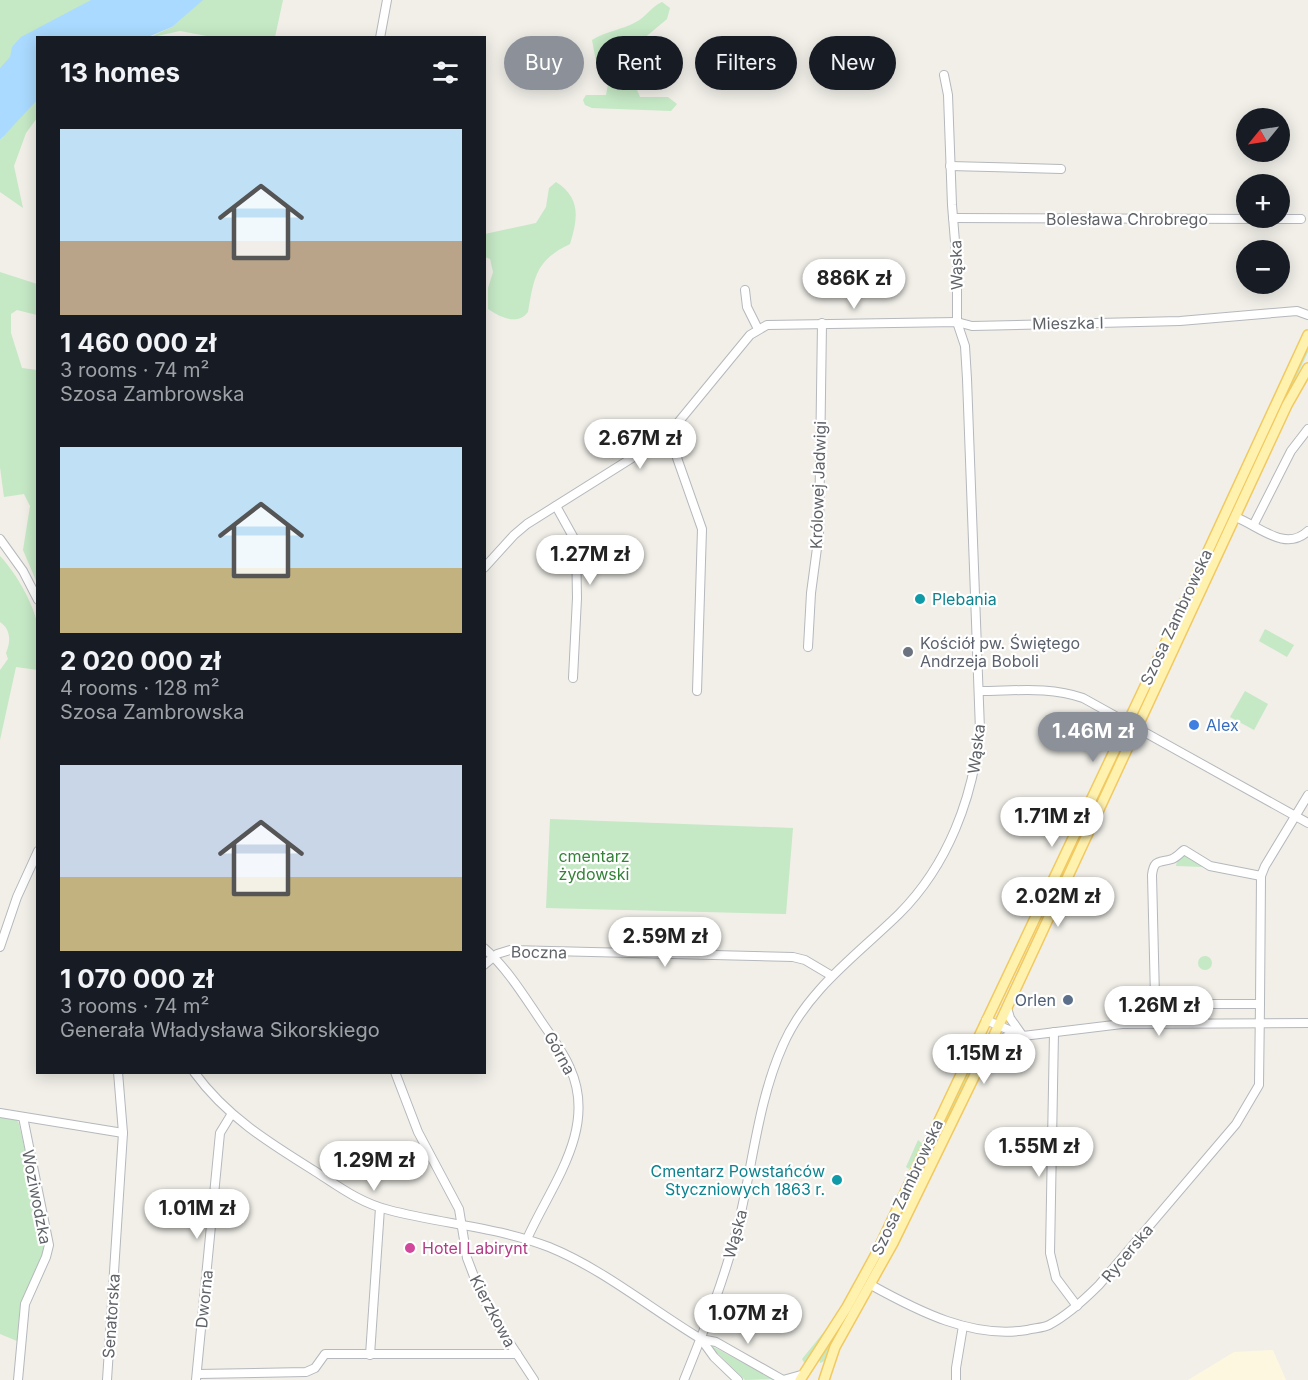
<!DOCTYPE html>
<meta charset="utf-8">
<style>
:root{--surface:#171b24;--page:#20242c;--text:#f1f3f6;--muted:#9ea1a6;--accent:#8c9099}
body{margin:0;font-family:Inter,sans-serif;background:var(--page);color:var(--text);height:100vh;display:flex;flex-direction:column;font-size:22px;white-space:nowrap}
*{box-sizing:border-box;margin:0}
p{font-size:20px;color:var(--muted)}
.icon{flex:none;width:33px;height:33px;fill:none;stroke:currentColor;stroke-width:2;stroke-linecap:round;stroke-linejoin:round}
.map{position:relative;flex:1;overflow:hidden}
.side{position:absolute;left:36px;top:36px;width:450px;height:1038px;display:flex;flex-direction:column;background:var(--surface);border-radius:0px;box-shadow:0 3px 15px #0003}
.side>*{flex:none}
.banner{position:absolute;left:504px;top:36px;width:570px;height:54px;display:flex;gap:12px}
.needle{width:39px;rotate:240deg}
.buttons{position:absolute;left:1236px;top:108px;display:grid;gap:12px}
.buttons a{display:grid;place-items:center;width:54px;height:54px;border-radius:50%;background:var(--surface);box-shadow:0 3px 15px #0003;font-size:30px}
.price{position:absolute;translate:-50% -51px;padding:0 14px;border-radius:21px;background:#fff;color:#222;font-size:20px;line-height:39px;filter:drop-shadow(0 2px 3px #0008)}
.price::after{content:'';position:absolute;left:50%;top:36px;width:18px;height:14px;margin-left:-9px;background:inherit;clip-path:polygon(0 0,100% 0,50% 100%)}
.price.selected{background:var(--accent);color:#fff}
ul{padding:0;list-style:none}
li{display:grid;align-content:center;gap:12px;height:318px;padding:0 24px}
li span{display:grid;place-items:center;height:186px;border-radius:0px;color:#555}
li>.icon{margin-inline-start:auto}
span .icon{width:108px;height:108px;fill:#fffc;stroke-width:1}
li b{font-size:26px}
h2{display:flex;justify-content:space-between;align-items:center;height:72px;padding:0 24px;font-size:26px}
.chip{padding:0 21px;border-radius:27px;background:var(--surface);box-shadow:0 3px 15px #0003;font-size:21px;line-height:54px}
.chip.selected{background:var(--accent);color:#fff}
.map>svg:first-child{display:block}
.commercial{fill:#fef7e0}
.green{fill:#c5e8c5}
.water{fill:#aadaff}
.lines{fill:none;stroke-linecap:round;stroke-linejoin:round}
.minor-casing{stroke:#b5b8bc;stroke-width:10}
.major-casing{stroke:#f2c960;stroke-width:12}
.minor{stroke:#fff;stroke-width:8}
.major{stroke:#fff2af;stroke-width:9}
.culture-dot{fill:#0f9aa8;stroke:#fff;stroke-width:2}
.worship-dot{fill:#6b7280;stroke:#fff;stroke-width:2}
.shop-dot{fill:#3f7fe0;stroke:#fff;stroke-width:2}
.service-dot{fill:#5c6f8a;stroke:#fff;stroke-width:2}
.hotel-dot{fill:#d1479c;stroke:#fff;stroke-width:2}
.labels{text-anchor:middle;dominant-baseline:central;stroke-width:4.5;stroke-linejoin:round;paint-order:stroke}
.street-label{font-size:16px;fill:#5f6368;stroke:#fff}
.culture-label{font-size:16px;fill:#0d838f;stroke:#fff;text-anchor:start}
.worship-label{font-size:16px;fill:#5b616d;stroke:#fff;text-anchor:start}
.shop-label{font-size:16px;fill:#366cbe;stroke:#fff;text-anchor:start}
.park-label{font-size:16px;fill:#348238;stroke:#fff}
.service-label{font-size:16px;fill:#4e5e75;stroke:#fff;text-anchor:end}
.hotel-label{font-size:16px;fill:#b23c85;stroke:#fff;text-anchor:start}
</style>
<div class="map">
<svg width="1308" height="1380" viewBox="0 0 1308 1380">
<rect width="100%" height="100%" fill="#f1efe8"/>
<polygon class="commercial" points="1273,1350 1286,1380 1188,1380 1234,1352"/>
<g class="green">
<polygon points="0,0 179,0 38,38 37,118 26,133 14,166 23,208 0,192 0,140 3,137 0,138"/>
<polygon points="202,0 283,0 275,37 212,37 180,31 148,38 172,27"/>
<path d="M 662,2 L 670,8 L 667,19 L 636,45 L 635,54 L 640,60 L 671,68 L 672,75 L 667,82 L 637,80 L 635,85 L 640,97 L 668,97 L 677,104 L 671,111 L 592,108 L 585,105 L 583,100 L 586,95 L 606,95 L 608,84 L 599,77 L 592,40 C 606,31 622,30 636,22 C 646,17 651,7 662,2 Z"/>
<path d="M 556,182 C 581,198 578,218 570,244 C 536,260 534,277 528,312 C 517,326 500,317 488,309 L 488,288 L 493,272 L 490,259 L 485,257 L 485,234 L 536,223 L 546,207 L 549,188 Z"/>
<polygon points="0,272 37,284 37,315 17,310 11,314 11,333 22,368 37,370 37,583 23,550 30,506 24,494 4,497 0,467"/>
<polygon points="1308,346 1308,352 1136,718 1136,716"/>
<path d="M 0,556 C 16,573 34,604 38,627 C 39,641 38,656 38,670 L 16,667 L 0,740 L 0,670 L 8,659 L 6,653 C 11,642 11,629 0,622 Z"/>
<polygon points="1265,629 1294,645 1287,657 1259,641"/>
<polygon points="1245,691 1268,704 1254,730 1230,717"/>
<polygon points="1129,733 1061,877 1058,877 1128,733"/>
<polygon points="550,819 793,828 786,914 546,908"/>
<polygon points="1183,854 1202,864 1204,867 1176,866 1177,861"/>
<circle cx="1205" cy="963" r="7"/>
<polygon points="980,1042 984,1044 886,1249 825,1361 820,1363 819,1358 859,1295 875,1264"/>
<polygon points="0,1116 17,1120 19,1124 45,1237 43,1253 20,1306 17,1341 0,1334"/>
<polygon points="918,1140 923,1144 909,1169 906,1167"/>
<polygon points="832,1322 833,1322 805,1364 802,1359"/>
<polygon points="708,1344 774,1379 745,1380"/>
</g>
<polygon class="water" points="91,0 203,0 172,27 148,37 38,38 37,100 0,140 0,68 10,57 12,47 21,37"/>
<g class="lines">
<defs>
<g id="minor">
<polyline points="380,38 387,0"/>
<polyline points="950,166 1061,169"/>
<polyline points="953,218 1301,219"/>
<polyline points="745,290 747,307 758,329"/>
<polyline points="667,436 676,455 702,529 697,691"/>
<polyline points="556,506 576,542 577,598 573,678"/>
<path d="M 1235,517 C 1258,525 1285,553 1308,531"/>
<polyline points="1254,524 1291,451 1308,429"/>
<polyline points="0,539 23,571 38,600"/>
<polyline points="484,568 514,535 527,524 667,436 750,335 767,325 957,322 972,326 1180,321 1297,311 1308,315"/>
<polyline points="808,647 811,593 819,533 822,323"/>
<path d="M 979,691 C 1015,691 1049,686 1083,698 L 1308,823"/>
<path d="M 1261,876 L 1210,866 L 1184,850 C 1181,852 1177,857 1172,859 C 1159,863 1154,859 1152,875 L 1155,998 L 1160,1004 L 1260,1004 L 1261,876 L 1265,866 L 1308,795"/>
<polyline points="0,947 17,897 38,851"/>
<path d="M 484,948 C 507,968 524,996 541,1021 C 551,1036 563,1051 570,1068 C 598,1129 551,1185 527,1239"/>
<polyline points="484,965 497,954 510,950 793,957 805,960 832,976"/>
<polyline points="1007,1008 1010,1018 1022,1035"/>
<polyline points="986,1020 1023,1036 1122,1024 1308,1023"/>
<polyline points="1054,1032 1050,1253 1056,1278 1077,1306"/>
<polyline points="990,1044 1013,1034"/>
<path d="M 194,1072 C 226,1116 268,1142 313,1170 C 338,1186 360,1203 389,1210 C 442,1224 498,1227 549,1247 C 603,1269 651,1309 701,1339 L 716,1342 L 783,1380"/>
<polyline points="395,1072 418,1132 459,1209 467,1258 478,1287 494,1319 534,1380"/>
<polyline points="0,1113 123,1133"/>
<path d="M 871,1285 C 918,1311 972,1339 1027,1330 C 1034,1328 1043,1328 1049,1325 C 1068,1315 1084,1300 1099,1285 L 1236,1124 L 1259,1085 L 1260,1004"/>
<polyline points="701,1339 714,1357 738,1380"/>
<polyline points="370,1355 380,1208"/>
<polyline points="197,1374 306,1372 315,1368 325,1354 517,1354"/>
<polyline points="18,1380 25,1304 46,1257 49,1245 23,1117"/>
<polyline points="107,1380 123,1133 118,1072"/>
<polyline points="196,1380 220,1133 231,1115"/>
<path d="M 684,1380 C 705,1328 726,1276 739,1221 C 753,1163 758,1101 783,1045 C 807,990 857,955 899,914 C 948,865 973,798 980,730 L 967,379 L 965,346 L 957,322 L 957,266 L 952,205 L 948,95 L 944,75"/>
<polyline points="783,1380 801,1375"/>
<polyline points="956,1380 956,1368 963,1326"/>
</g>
<g id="major">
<polyline points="800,1380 847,1307 875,1256 1165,644 1308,335"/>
<polyline points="824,1380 835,1347 893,1243 990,1044 1287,405 1308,368"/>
</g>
</defs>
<use href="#minor" class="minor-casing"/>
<use href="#major" class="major-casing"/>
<use href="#minor" class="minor"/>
<use href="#major" class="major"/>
</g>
<g class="culture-dot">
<circle cx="920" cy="599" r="6"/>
<circle cx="837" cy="1180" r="6"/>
</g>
<circle class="worship-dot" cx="908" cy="652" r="6"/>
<circle class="shop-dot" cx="1194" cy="725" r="6"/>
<circle class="service-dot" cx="1068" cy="1000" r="6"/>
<circle class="hotel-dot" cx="410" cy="1248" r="6"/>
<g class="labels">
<g class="street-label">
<text x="1127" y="219">Bolesława Chrobrego</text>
<text transform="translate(956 265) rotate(-92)">Wąska</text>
<text transform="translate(1068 323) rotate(-1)">Mieszka I</text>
<text transform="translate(818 485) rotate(-88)">Królowej Jadwigi</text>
<text transform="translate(1176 617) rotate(-65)">Szosa Zambrowska</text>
<text transform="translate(976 749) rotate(-83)">Wąska</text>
<text transform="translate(539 952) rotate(1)">Boczna</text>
<text transform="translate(560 1053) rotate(61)">Górna</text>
<text transform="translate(907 1187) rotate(-65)">Szosa Zambrowska</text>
<text transform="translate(37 1197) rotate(79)">Woziwodzka</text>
<text transform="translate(735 1234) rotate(-75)">Wąska</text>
<text transform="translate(1127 1253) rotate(-50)">Rycerska</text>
<text transform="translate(204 1299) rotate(-84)">Dworna</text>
<text transform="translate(493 1311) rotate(62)">Kierzkowa</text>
<text transform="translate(111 1316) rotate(-86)">Senatorska</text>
</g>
<g class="culture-label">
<text x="932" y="599">Plebania</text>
<text x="825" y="1171" text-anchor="end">Cmentarz Powstańców<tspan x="825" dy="18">Styczniowych 1863 r.</tspan></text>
</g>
<g class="worship-label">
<text x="920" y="643">Kościół pw. Świętego<tspan x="920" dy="18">Andrzeja Boboli</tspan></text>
</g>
<g class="shop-label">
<text x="1206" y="725">Alex</text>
</g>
<g class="park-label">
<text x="594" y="856">cmentarz<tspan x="594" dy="18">żydowski</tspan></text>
</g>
<g class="service-label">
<text x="1056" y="1000">Orlen</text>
</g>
<g class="hotel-label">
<text x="422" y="1248">Hotel Labirynt</text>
</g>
</g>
</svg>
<div class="buttons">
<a><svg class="needle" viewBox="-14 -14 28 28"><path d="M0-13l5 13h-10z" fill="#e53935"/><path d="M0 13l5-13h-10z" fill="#9ea1a6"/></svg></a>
<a>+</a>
<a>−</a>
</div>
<b class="price" style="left:854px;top:310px">886K zł</b>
<b class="price" style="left:640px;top:470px">2.67M zł</b>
<b class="price" style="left:590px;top:586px">1.27M zł</b>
<b class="price selected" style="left:1093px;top:763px">1.46M zł</b>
<b class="price" style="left:1052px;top:848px">1.71M zł</b>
<b class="price" style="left:1058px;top:928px">2.02M zł</b>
<b class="price" style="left:665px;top:968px">2.59M zł</b>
<b class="price" style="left:1159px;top:1037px">1.26M zł</b>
<b class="price" style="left:984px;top:1085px">1.15M zł</b>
<b class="price" style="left:1039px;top:1178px">1.55M zł</b>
<b class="price" style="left:374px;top:1192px">1.29M zł</b>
<b class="price" style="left:197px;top:1240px">1.01M zł</b>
<b class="price" style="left:748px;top:1345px">1.07M zł</b>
<div class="banner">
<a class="chip selected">Buy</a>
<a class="chip">Rent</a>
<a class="chip">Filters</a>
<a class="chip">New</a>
</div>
<section class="side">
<h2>13 homes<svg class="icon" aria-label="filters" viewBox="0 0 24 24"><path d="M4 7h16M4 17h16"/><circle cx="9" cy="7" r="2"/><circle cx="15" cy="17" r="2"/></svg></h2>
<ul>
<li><span style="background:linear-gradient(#bfe0f5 60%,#b9a48a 0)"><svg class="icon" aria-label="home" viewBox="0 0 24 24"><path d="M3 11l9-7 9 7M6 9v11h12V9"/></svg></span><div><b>1 460 000 zł</b><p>3 rooms · 74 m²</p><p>Szosa Zambrowska</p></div></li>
<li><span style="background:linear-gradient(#bfe0f5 65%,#c2b280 0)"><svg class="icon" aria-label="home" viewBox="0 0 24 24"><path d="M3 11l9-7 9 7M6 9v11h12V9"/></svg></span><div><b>2 020 000 zł</b><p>4 rooms · 128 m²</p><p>Szosa Zambrowska</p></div></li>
<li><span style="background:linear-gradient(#c9d6e8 60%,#c2b280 0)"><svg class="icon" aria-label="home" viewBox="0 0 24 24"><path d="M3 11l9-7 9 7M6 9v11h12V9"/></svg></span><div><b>1 070 000 zł</b><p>3 rooms · 74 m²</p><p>Generała Władysława Sikorskiego</p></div></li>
</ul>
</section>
</div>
